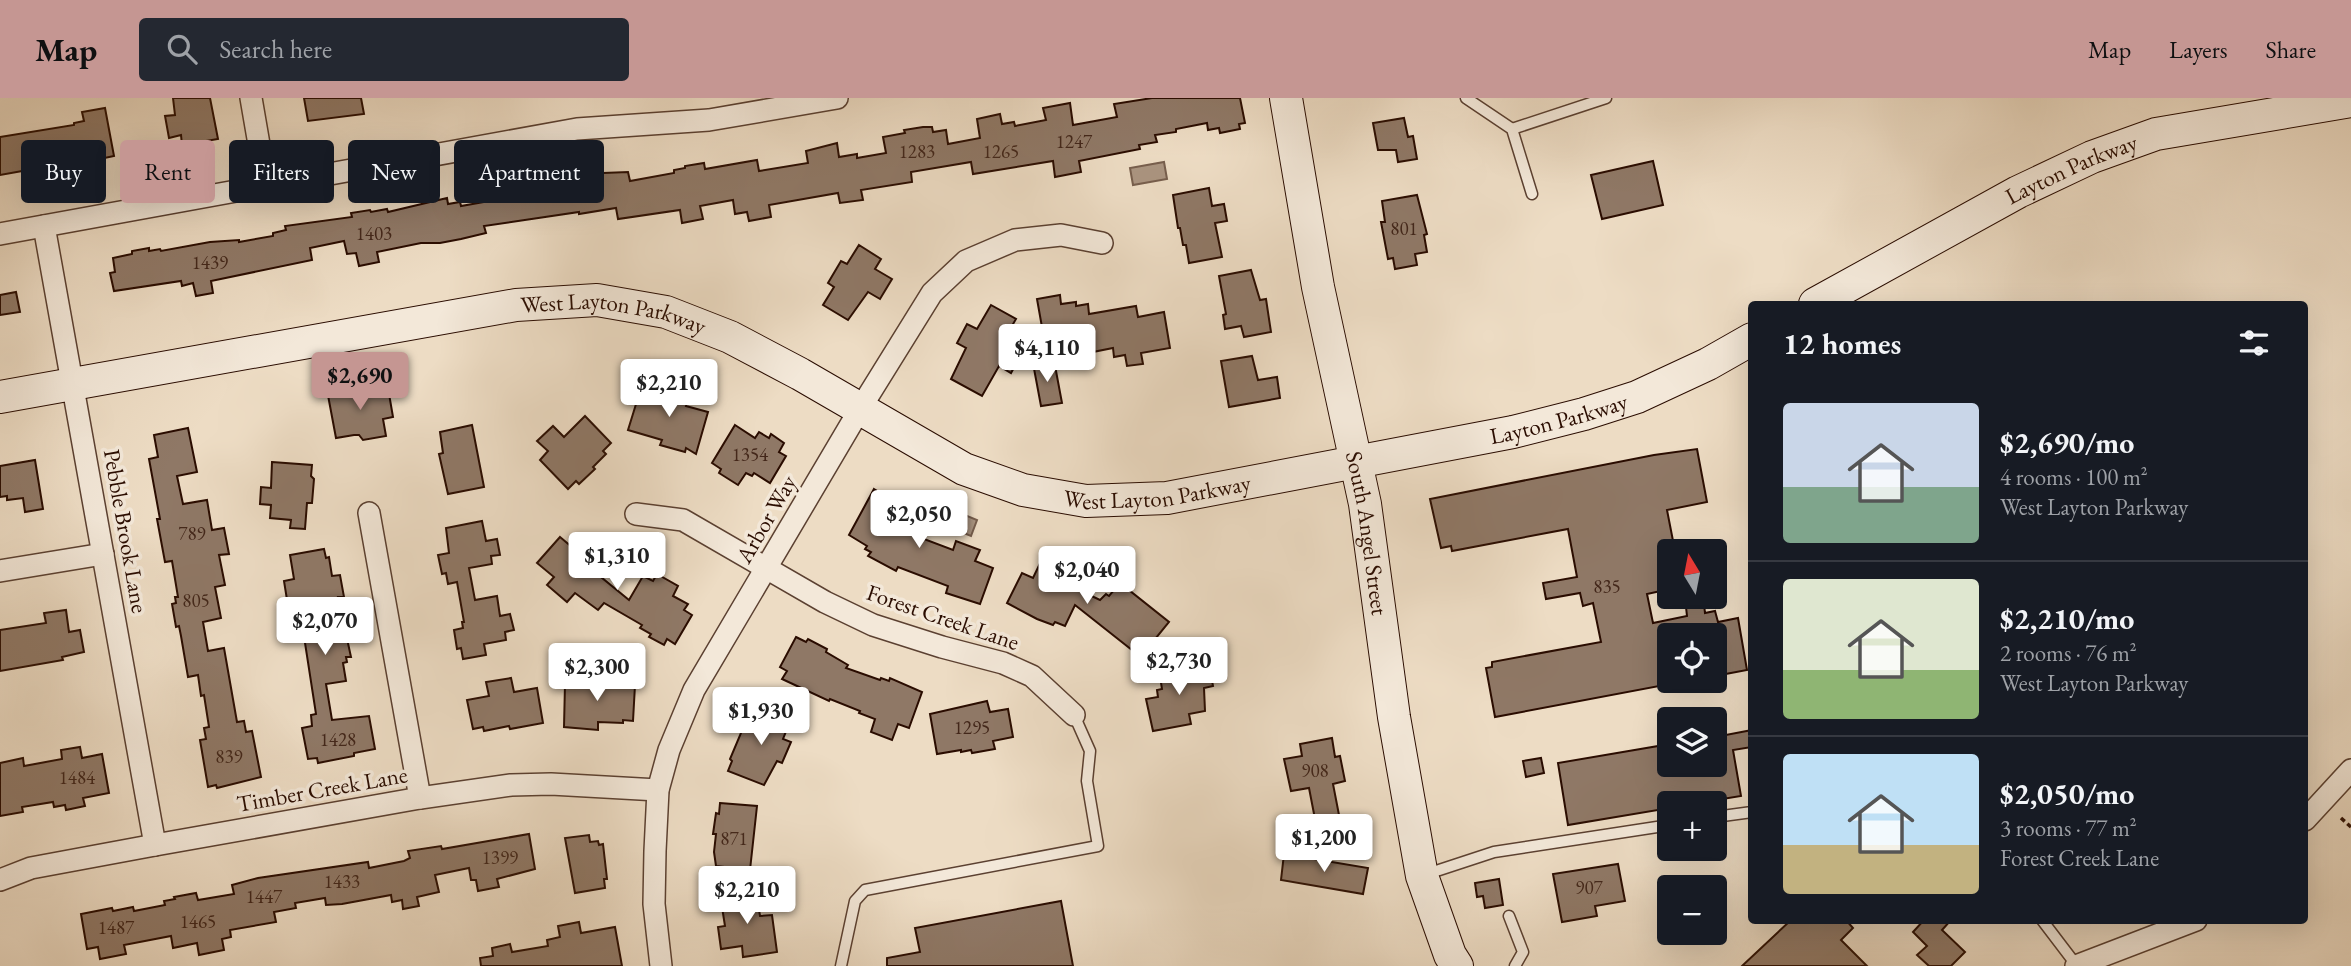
<!DOCTYPE html>
<meta charset="utf-8">
<style>
:root{--surface:#171b24;--page:#242831;--text:#f1f3f6;--muted:#9ea1a6;--line:#363941;--accent:#c59692}
body{margin:0;font-family:"EB Garamond",serif;background:var(--page);color:var(--text);height:100vh;display:flex;flex-direction:column;font-size:26px;white-space:nowrap}
*{box-sizing:border-box;margin:0}
p{font-size:23px;color:var(--muted)}
.icon{flex:none;width:38px;height:38px;fill:none;stroke:currentColor;stroke-width:2;stroke-linecap:round;stroke-linejoin:round}
.map{position:relative;flex:1;overflow:hidden}
.sheet{position:absolute;left:1748px;top:203px;width:560px;height:623px;display:flex;flex-direction:column;background:var(--surface);border-radius:7px;box-shadow:0 7px 28px #0002}
.sheet>*{flex:none}
.hud{position:absolute;left:21px;top:42px;width:665px;height:63px;display:flex;gap:14px}
.needle{width:46px;rotate:350deg}
.tools{position:absolute;left:1657px;top:441px;display:grid;gap:14px}
.tools a{display:grid;place-items:center;width:70px;height:70px;border-radius:7px;background:var(--surface);box-shadow:0 7px 28px #0002;font-size:35px}
.price{position:absolute;translate:-50% -60px;padding:0 16px;border-radius:7px;background:#fff;color:#222;font-size:23px;line-height:46px;filter:drop-shadow(0 2px 4px #0008)}
.price::after{content:'';position:absolute;left:50%;top:42px;width:21px;height:16px;margin-left:-10px;background:inherit;clip-path:polygon(0 0,100% 0,50% 100%)}
.price.on{background:var(--accent);color:#111}
ul{padding:0;list-style:none}
li{display:flex;align-items:center;gap:21px;height:175px;padding:0 35px}
li+li{border-top:2px solid var(--line)}
li span{display:grid;place-items:center;flex:none;width:196px;height:140px;border-radius:7px;color:#555}
li>.icon{margin-inline-start:auto}
span .icon{width:84px;height:84px;fill:#fffc;stroke-width:1}
li b{font-size:30px}
h2{display:flex;justify-content:space-between;align-items:center;height:84px;padding:0 35px;font-size:30px}
.chip{padding:0 24px;border-radius:7px;background:var(--surface);box-shadow:0 7px 28px #0002;font-size:24px;line-height:63px}
.chip.on{background:var(--accent);color:#111}
header{display:flex;align-items:center;gap:42px;box-sizing:border-box;height:98px;padding:0 35px;background:var(--accent);color:#111}
header strong{font-size:33px}
nav{display:flex;gap:38px;margin-inline-start:auto;font-size:24px}
.search{width:490px;height:63px;background:var(--page);display:flex;align-items:center;gap:18px;box-sizing:border-box;padding:0 24px;border-radius:7px;color:var(--muted);font-size:26px}
.map>svg:first-child{display:block}
.water{fill:#ab9581;stroke:#775e4d;stroke-width:2}
.building{fill:#8f7866;stroke:#2a0c00;stroke-width:2}
.lines{fill:none;stroke-linecap:round;stroke-linejoin:round}
.service-casing{stroke:#5b4031;stroke-width:13}
.minor-casing{stroke:#5b4031;stroke-width:24}
.secondary-casing{stroke:#2a0c00;stroke-width:34}
.path{stroke:#2a0c00;stroke-width:3.5;stroke-dasharray:5 3.5;stroke-linecap:butt}
.service{stroke:#f3e8d9;stroke-width:10}
.minor{stroke:#f3e8d9;stroke-width:21}
.secondary{stroke:#f3e8d9;stroke-width:32}
.labels{text-anchor:middle;dominant-baseline:central;stroke-width:7;stroke-linejoin:round;paint-order:stroke}
.number-label{font-size:19px;fill:#43271a}
.street-label{font-size:23px;fill:#2a0c00;stroke:#f3e8d9}
</style>
<header>
<strong>Map</strong>
<div class="search"><svg class="icon" aria-label="search" viewBox="0 0 24 24"><circle cx="10" cy="10" r="6"/><path d="M15 15l6 6"/></svg>Search here</div>
<nav><a>Map</a><a>Layers</a><a>Share</a></nav>
</header>
<div class="map">
<svg width="2351" height="868" viewBox="0 0 2351 868">
<rect width="100%" height="100%" fill="#eddcc4"/>
<filter id="stains"><feTurbulence type="fractalNoise" baseFrequency=".00286" numOctaves="4"/><feColorMatrix values="0 0 0 0 .2 0 0 0 0 .09 0 0 0 0 .02 0 0 0 .5 -.17"/></filter>
<radialGradient id="worn" r=".72"><stop offset=".6" stop-color="#630" stop-opacity="0"/><stop offset="1" stop-color="#630" stop-opacity=".3"/></radialGradient>
<g class="water">
<polygon points="1164,64 1167,81 1133,87 1130,70"/>
<polygon points="943,408 977,422 971,438 936,424"/>
</g>
<g class="building">
<polygon points="173,0 210,0 218,41 182,47 181,37 169,40 165,18 175,17"/>
<polygon points="304,0 361,0 364,16 308,23"/>
<polygon points="1152,0 1240,0 1245,25 1239,26 1240,31 1220,35 1219,30 1208,32 1207,25 1176,31 1176,34 1155,37 1157,44 1139,47 1140,51 1079,63 1081,74 1055,79 1053,63 973,76 971,64 911,74 912,84 861,92 863,102 840,105 838,95 769,107 771,119 749,123 747,114 735,116 733,102 700,108 703,121 682,125 680,112 618,121 616,110 579,116 579,114 484,128 486,135 461,141 440,145 421,145 377,154 379,164 359,168 356,155 347,156 344,143 310,150 312,162 211,183 213,195 196,198 193,185 182,188 181,183 114,193 110,175 115,174 113,160 127,157 132,156 132,153 149,150 149,153 160,151 161,153 210,144 239,142 239,144 273,138 273,135 286,132 285,128 352,119 351,115 370,112 371,114 387,111 388,114 447,100 448,106 460,104 461,108 501,101 500,93 603,75 628,74 630,83 674,75 674,72 685,70 685,68 704,65 705,71 757,62 759,73 808,65 806,53 837,45 839,59 857,56 857,60 886,55 883,39 905,35 904,32 923,29 932,29 933,34 946,32 948,46 980,40 977,21 1000,16 1002,26 1014,24 1015,28 1046,22 1043,10 1070,5 1073,27 1117,19 1114,6"/>
<polygon points="105,10 114,58 57,70 56,67 0,77 0,39 74,27 74,25 84,23 82,14"/>
<polygon points="1404,20 1408,39 1413,38 1417,61 1398,64 1396,52 1378,52 1373,25"/>
<polygon points="1653,63 1663,107 1602,121 1591,77"/>
<polygon points="1209,90 1212,108 1224,106 1227,123 1215,125 1222,159 1189,165 1186,147 1183,147 1180,130 1178,130 1173,97"/>
<polygon points="1417,97 1427,136 1424,137 1427,154 1415,156 1417,167 1395,171 1393,160 1388,161 1381,124 1385,124 1382,103"/>
<polygon points="859,147 881,161 875,171 892,181 880,201 868,194 848,222 823,207 834,189 828,185 841,163 847,166"/>
<polygon points="1251,172 1260,202 1266,201 1271,234 1244,239 1241,228 1225,231 1223,217 1226,216 1219,178"/>
<polygon points="16,194 20,214 0,217 0,197"/>
<polygon points="1060,197 1061,206 1076,204 1076,208 1088,206 1089,216 1136,208 1138,219 1164,214 1170,250 1141,255 1143,266 1127,268 1125,257 1114,259 1113,250 1048,263 1037,201"/>
<polygon points="991,207 1016,221 1002,245 1022,255 1011,275 999,268 982,298 951,281 966,250 957,245 967,226 977,231"/>
<polygon points="1252,258 1258,282 1277,279 1280,300 1229,309 1221,263"/>
<polygon points="1032,260 1056,273 1062,305 1041,308"/>
<polygon points="659,287 690,296 686,308 708,314 696,356 686,350 685,354 660,347 662,342 628,332 641,290 657,294"/>
<polygon points="351,288 352,296 388,290 393,319 383,321 386,338 363,342 359,337 354,337 336,340 327,292"/>
<polygon points="585,318 611,345 603,353 606,356 593,369 595,371 579,386 576,383 568,391 540,362 548,353 537,343 553,328 564,339"/>
<polygon points="472,327 484,389 448,396 439,356 443,355 440,334"/>
<polygon points="735,327 755,340 759,334 769,340 771,336 784,345 779,354 786,358 770,385 754,375 752,378 746,375 738,387 719,375 721,371 712,365"/>
<polygon points="188,330 197,374 177,378 183,406 207,402 212,432 224,430 229,456 219,457 225,487 215,489 221,520 203,524 208,553 224,550 237,624 244,623 246,634 252,633 261,679 217,690 216,687 208,689 200,642 206,641 204,630 209,629 204,597 201,598 198,577 188,579 181,538 179,528 176,529 172,506 176,505 175,499 178,499 172,463 165,464 157,421 160,421 149,361 158,359 154,337"/>
<polygon points="1697,351 1707,404 1667,412 1675,453 1670,453 1670,491 1647,496 1653,525 1687,518 1686,509 1704,506 1705,515 1715,513 1718,524 1738,520 1747,572 1715,578 1715,537 1670,537 1670,586 1495,619 1486,570 1492,569 1492,564 1601,544 1593,505 1583,508 1580,495 1546,501 1543,485 1577,479 1568,431 1452,453 1451,448 1441,450 1430,401 1654,357"/>
<polygon points="35,362 43,411 25,414 23,400 7,402 7,398 0,399 0,368"/>
<polygon points="272,364 312,367 311,378 314,381 312,405 307,405 305,431 290,430 291,422 270,420 271,407 260,406 261,389 271,390"/>
<polygon points="874,391 910,412 904,423 912,427 908,435 953,452 956,443 980,452 975,463 993,470 980,506 946,495 948,488 898,469 896,473 868,458 871,454 865,451 867,448 849,437"/>
<polygon points="482,423 486,443 497,441 500,457 491,458 492,466 469,470 475,502 497,498 500,518 510,516 514,532 505,534 506,542 484,546 486,557 463,561 461,550 457,551 454,532 463,530 462,524 464,524 457,484 448,486 446,475 442,476 438,457 449,455 446,430"/>
<polygon points="560,439 579,455 583,452 588,456 590,454 609,469 601,479 629,502 643,478 653,483 657,476 678,488 673,498 688,506 684,512 692,517 675,546 667,541 664,547 649,539 651,536 640,530 642,527 604,505 598,512 575,495 567,504 547,487 554,479 537,465"/>
<polygon points="324,451 326,460 329,459 332,478 340,477 344,499 338,499 351,559 346,559 347,564 343,565 346,583 326,586 332,622 369,618 375,651 354,655 354,658 318,665 317,660 308,661 302,630 312,628 311,617 316,616 299,506 288,508 284,483 294,481 290,457"/>
<polygon points="1043,459 1071,472 1064,485 1100,502 1106,496 1109,498 1120,485 1169,524 1143,556 1137,556 1075,507 1065,528 1055,524 1053,527 1037,521 1007,505 1022,475 1033,480"/>
<polygon points="66,512 69,534 80,532 84,554 62,559 63,562 0,573 0,532 46,525 44,515"/>
<polygon points="796,539 806,544 808,541 827,551 826,554 848,567 846,570 880,582 881,580 889,583 890,580 922,594 909,630 898,626 892,642 871,634 875,621 859,615 860,613 830,601 829,603 782,581 787,573 780,569"/>
<polygon points="1196,565 1198,574 1210,572 1213,588 1204,590 1205,613 1189,616 1191,626 1153,633 1146,601 1158,599 1157,592 1162,591 1159,572"/>
<polygon points="579,576 601,577 601,586 635,587 633,623 623,622 623,625 598,624 598,632 564,629 565,586 578,586"/>
<polygon points="511,580 514,594 537,590 543,625 510,631 509,628 484,633 483,629 473,631 467,602 489,598 486,584"/>
<polygon points="987,603 990,614 1008,611 1013,639 993,643 995,651 972,655 971,652 961,654 961,652 937,656 930,616"/>
<polygon points="760,609 791,621 783,641 791,644 782,665 777,663 764,687 728,673 732,663 730,661 746,623 753,626"/>
<polygon points="1752,632 1752,649 1733,652 1741,698 1698,705 1670,705 1670,710 1568,727 1558,665 1670,646 1670,667 1715,667 1715,639"/>
<polygon points="1332,640 1335,659 1340,658 1345,683 1333,686 1339,717 1315,721 1309,690 1291,693 1284,661 1302,658 1300,646"/>
<polygon points="80,649 82,660 102,656 109,695 83,700 85,708 66,712 65,707 54,709 53,704 22,709 23,714 0,718 0,665 23,660 24,668 62,661 61,652"/>
<polygon points="1541,660 1544,675 1526,679 1523,663"/>
<polygon points="720,705 757,708 750,772 716,768 714,754 716,736 713,736 716,715 719,716"/>
<polygon points="529,736 535,771 497,781 499,789 478,793 476,782 471,782 469,770 435,777 439,794 417,799 419,808 403,811 402,802 392,804 391,797 342,806 326,807 325,800 295,805 296,810 274,814 276,824 230,832 231,839 222,841 224,852 199,857 197,845 173,850 171,838 124,847 126,856 100,861 98,849 87,851 81,816 112,810 113,813 133,809 134,813 165,807 164,803 175,801 174,799 196,795 198,802 234,796 232,787 258,780 368,764 369,770 404,763 410,760 408,753 441,748 442,751"/>
<polygon points="589,737 590,744 598,743 599,747 603,746 607,781 604,781 605,790 575,795 565,740"/>
<polygon points="1284,756 1368,770 1363,796 1281,782"/>
<polygon points="1618,766 1625,803 1595,808 1597,818 1562,824 1553,776"/>
<polygon points="1499,781 1503,807 1485,810 1483,798 1477,799 1475,785"/>
<polygon points="756,793 760,818 772,817 777,854 743,859 742,848 721,851 718,829 725,828 722,809 725,809 725,797"/>
<polygon points="1061,803 1073,868 887,868 887,860 920,854 915,830"/>
<polygon points="1791,822 1846,822 1853,830 1841,842 1867,868 1742,868"/>
<polygon points="1924,822 1951,822 1942,832 1965,854 1951,868 1929,868 1917,857 1927,848 1913,834"/>
<polygon points="579,824 581,835 615,829 622,868 481,868 480,860 493,858 492,850 510,846 512,854 548,848 547,842 560,839 558,828"/>
</g>
<g class="lines">
<defs>
<g id="service">
<polyline points="1466,0 1512,31 1532,96"/>
<polyline points="1512,31 1606,0"/>
<polyline points="1715,719 1752,714"/>
<polyline points="1424,777 1494,754 1670,727"/>
<polyline points="1509,818 1523,854 1515,868"/>
<polyline points="2042,822 2077,868"/>
<polyline points="841,868 855,803 865,792 1098,748 1087,683 1090,653 1074,617"/>
</g>
<g id="minor">
<polyline points="251,0 266,87"/>
<polyline points="44,128 155,747"/>
<polyline points="0,136 577,31 709,22 837,0"/>
<polyline points="369,415 420,700"/>
<polyline points="636,416 683,422 825,504 873,527 942,549 1003,565 1032,578 1074,617"/>
<polyline points="0,473 103,456"/>
<polyline points="2305,722 2351,672"/>
<polyline points="0,782 31,770 155,747 420,700 511,687 551,686 658,692"/>
<polyline points="661,868 654,806 655,753 658,692 669,652 694,592 860,311 932,195 966,163 1015,142 1061,137 1102,145"/>
<polyline points="2076,868 2196,822"/>
</g>
<g id="secondary">
<path id="s1" d="M 1286,0 L 1318,189 L 1365,406 L 1394,619 L 1422,778 L 1450,857 L 1457,868"/>
<path id="s2" d="M 1815,206 L 2018,94 L 2092,59 L 2156,36 L 2351,3"/>
<path id="s3" d="M 0,299 L 516,207 L 597,202 L 666,214 L 730,239 L 800,276 L 964,371 L 1023,392 L 1086,403 L 1167,400 L 1513,334 L 1584,316 L 1637,299 L 1708,266 L 1752,241"/>
</g>
</defs>
<use href="#service" class="service-casing"/>
<use href="#minor" class="minor-casing"/>
<use href="#secondary" class="secondary-casing"/>
<polyline class="path" points="2341,720 2351,729"/>
<use href="#service" class="service"/>
<use href="#minor" class="minor"/>
<use href="#secondary" class="secondary"/>
</g>
<g class="labels">
<g class="number-label">
<text x="1074" y="43">1247</text>
<text x="917" y="53">1283</text>
<text x="1001" y="53">1265</text>
<text x="1404" y="130">801</text>
<text x="374" y="135">1403</text>
<text x="210" y="164">1439</text>
<text x="750" y="356">1354</text>
<text x="192" y="435">789</text>
<text x="1607" y="488">835</text>
<text x="196" y="502">805</text>
<text x="972" y="629">1295</text>
<text x="338" y="641">1428</text>
<text x="229" y="658">839</text>
<text x="1315" y="672">908</text>
<text x="77" y="679">1484</text>
<text x="734" y="740">871</text>
<text x="500" y="759">1399</text>
<text x="342" y="783">1433</text>
<text x="1589" y="789">907</text>
<text x="264" y="798">1447</text>
<text x="198" y="823">1465</text>
<text x="116" y="829">1487</text>
</g>
<g class="street-label">
<text stroke="none"><textPath href="#s2" startOffset="290">Layton Parkway</textPath></text>
<text stroke="none"><textPath href="#s3" startOffset="623">West Layton Parkway</textPath></text>
<text stroke="none"><textPath href="#s3" startOffset="1620">Layton Parkway</textPath></text>
<text stroke="none"><textPath href="#s3" startOffset="1211">West Layton Parkway</textPath></text>
<text transform="translate(766 421) rotate(-60)">Arbor Way</text>
<text transform="translate(126 433) rotate(80)">Pebble Brook Lane</text>
<text stroke="none"><textPath href="#s1" startOffset="443">South Angel Street</textPath></text>
<text transform="translate(943 519) rotate(19)">Forest Creek Lane</text>
<text transform="translate(322 691) rotate(-10)">Timber Creek Lane</text>
</g>
</g>
<rect width="100%" height="100%" filter="url(#stains)"/>
<rect width="100%" height="100%" fill="url(#worn)"/>
</svg>
<div class="tools">
<a><svg class="needle" viewBox="-14 -14 28 28"><path d="M0-13l5 13h-10z" fill="#e53935"/><path d="M0 13l5-13h-10z" fill="#9ea1a6"/></svg></a>
<a><svg class="icon" aria-label="locate" viewBox="0 0 24 24"><circle cx="12" cy="12" r="6"/><path d="M12 2v4M12 18v4M2 12h4M18 12h4"/></svg></a>
<a><svg class="icon" aria-label="layers" viewBox="0 0 24 24"><path d="M12 4l9 5-9 5-9-5zM3 14l9 5 9-5"/></svg></a>
<a>+</a>
<a>−</a>
</div>
<b class="price" style="left:1047px;top:286px">$4,110</b>
<b class="price on" style="left:360px;top:314px">$2,690</b>
<b class="price" style="left:669px;top:321px">$2,210</b>
<b class="price" style="left:919px;top:452px">$2,050</b>
<b class="price" style="left:617px;top:494px">$1,310</b>
<b class="price" style="left:1087px;top:508px">$2,040</b>
<b class="price" style="left:325px;top:559px">$2,070</b>
<b class="price" style="left:1179px;top:599px">$2,730</b>
<b class="price" style="left:597px;top:605px">$2,300</b>
<b class="price" style="left:761px;top:649px">$1,930</b>
<b class="price" style="left:1324px;top:776px">$1,200</b>
<b class="price" style="left:747px;top:828px">$2,210</b>
<div class="hud">
<a class="chip">Buy</a>
<a class="chip on">Rent</a>
<a class="chip">Filters</a>
<a class="chip">New</a>
<a class="chip">Apartment</a>
</div>
<section class="sheet">
<h2>12 homes<svg class="icon" aria-label="filters" viewBox="0 0 24 24"><path d="M4 7h16M4 17h16"/><circle cx="9" cy="7" r="2"/><circle cx="15" cy="17" r="2"/></svg></h2>
<ul>
<li><span style="background:linear-gradient(#c9d6e8 60%,#7fa58c 0)"><svg class="icon" aria-label="home" viewBox="0 0 24 24"><path d="M3 11l9-7 9 7M6 9v11h12V9"/></svg></span><div><b>$2,690/mo</b><p>4 rooms · 100 m²</p><p>West Layton Parkway</p></div></li>
<li><span style="background:linear-gradient(#dfe7d0 65%,#8fb573 0)"><svg class="icon" aria-label="home" viewBox="0 0 24 24"><path d="M3 11l9-7 9 7M6 9v11h12V9"/></svg></span><div><b>$2,210/mo</b><p>2 rooms · 76 m²</p><p>West Layton Parkway</p></div></li>
<li><span style="background:linear-gradient(#bfe0f5 65%,#c2b280 0)"><svg class="icon" aria-label="home" viewBox="0 0 24 24"><path d="M3 11l9-7 9 7M6 9v11h12V9"/></svg></span><div><b>$2,050/mo</b><p>3 rooms · 77 m²</p><p>Forest Creek Lane</p></div></li>
</ul>
</section>
</div>
